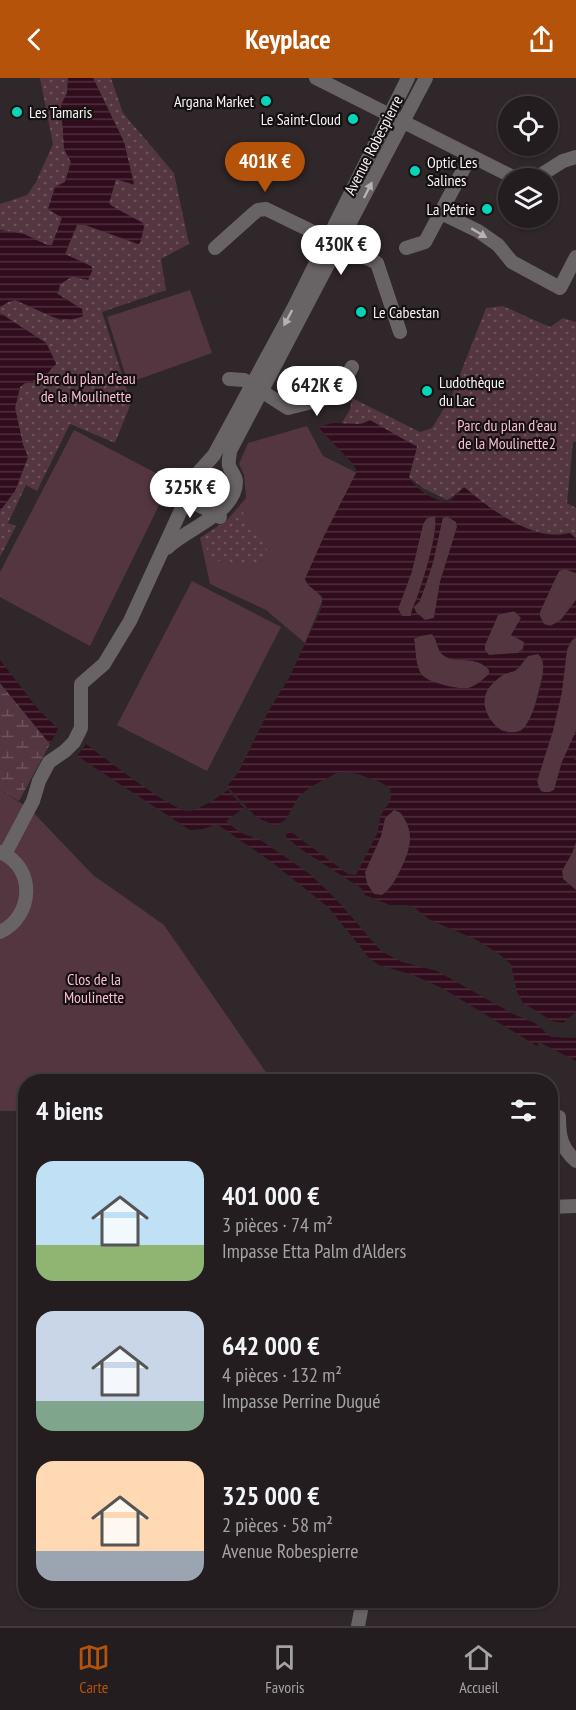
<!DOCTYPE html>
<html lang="fr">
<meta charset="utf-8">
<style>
:root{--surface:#231d20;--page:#2f2a2d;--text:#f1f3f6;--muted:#a3a2a5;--line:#403b3e;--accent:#b45309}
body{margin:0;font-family:"PT Sans Narrow",sans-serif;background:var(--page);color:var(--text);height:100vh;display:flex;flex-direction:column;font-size:22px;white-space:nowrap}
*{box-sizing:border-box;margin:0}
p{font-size:20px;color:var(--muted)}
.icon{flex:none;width:33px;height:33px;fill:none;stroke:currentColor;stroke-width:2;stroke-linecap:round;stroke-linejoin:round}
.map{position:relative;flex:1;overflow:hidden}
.details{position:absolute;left:18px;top:996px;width:540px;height:534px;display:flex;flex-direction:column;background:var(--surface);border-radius:24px;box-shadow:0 2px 4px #0004,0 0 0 2px var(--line)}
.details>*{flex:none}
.controls{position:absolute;left:498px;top:18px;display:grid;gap:12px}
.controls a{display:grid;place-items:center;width:60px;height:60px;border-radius:50%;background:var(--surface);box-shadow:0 2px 4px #0004,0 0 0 2px var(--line);font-size:30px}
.price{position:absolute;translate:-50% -51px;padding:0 14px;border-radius:21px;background:#fff;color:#222;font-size:20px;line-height:39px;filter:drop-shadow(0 2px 3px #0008)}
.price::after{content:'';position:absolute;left:50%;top:36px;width:18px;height:14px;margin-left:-9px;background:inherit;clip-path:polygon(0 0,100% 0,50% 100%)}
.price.on{background:var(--accent);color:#fff}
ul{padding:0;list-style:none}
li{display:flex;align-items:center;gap:18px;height:150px;padding:0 18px}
li span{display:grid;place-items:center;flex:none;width:168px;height:120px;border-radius:18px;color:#555}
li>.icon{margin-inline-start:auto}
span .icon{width:72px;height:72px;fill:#fffc;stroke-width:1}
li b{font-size:26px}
h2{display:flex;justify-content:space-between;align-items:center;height:72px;padding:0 18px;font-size:26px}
header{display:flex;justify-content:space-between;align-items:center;height:78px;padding:0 18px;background:var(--accent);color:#fff;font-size:27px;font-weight:700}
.menu{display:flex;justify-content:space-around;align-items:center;height:84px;border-top:2px solid var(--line);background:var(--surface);font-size:16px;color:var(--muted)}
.menu a{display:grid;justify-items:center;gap:3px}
.menu .on{color:var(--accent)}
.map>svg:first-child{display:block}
.green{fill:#543640}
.wetland{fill:url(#wetland-marsh)}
.park{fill:url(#park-dots)}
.water{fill:url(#water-rules);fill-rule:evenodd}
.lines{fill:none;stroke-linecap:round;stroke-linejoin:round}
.minor{stroke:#686365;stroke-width:14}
.oneway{fill:#b7b1b3}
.poi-dot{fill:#03d5b6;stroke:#151112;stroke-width:2}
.labels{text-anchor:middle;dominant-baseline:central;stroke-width:4.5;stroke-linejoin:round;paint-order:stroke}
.poi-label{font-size:16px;fill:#f7f1f3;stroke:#151112;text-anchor:start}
.street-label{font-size:16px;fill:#f7f1f3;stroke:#151112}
.park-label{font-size:16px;fill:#fbbdd1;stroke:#151112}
</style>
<header><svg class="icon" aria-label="back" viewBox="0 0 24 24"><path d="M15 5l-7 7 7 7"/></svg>Keyplace<svg class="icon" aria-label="share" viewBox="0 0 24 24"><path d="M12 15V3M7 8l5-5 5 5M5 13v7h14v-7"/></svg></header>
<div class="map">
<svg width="576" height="1548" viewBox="0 0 576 1548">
<defs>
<pattern id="wetland-marsh" width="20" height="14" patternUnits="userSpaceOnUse" patternTransform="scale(1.5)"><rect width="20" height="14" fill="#543640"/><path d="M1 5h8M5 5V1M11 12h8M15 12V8" fill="none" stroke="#6d545c"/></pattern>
<pattern id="park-dots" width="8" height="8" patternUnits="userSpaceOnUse" patternTransform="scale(1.5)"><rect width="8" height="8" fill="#543640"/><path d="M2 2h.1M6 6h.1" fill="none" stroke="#6d545c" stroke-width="1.8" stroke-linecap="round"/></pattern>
<pattern id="water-rules" width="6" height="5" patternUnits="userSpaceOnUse" patternTransform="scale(1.5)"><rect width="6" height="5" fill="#310c1c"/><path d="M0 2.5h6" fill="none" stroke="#50303d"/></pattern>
</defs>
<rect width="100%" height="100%" fill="#2f272a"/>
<g class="green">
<polygon points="190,212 212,275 128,305 107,239"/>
<polygon points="307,348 323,378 357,395 305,501 323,521 305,565 266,532 210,506 200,460 227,442 246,420 244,397 239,386 248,365"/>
<polygon points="74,352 171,403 90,568 0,519 0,494"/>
<path d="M 435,438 C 438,456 423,502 417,520 C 414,527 411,531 411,538 L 402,538 L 398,531 L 412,493 L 423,446 L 427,440 Z"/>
<path d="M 446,438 L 456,444 L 457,449 L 440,504 L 434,540 L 425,542 L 415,534 L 414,529 C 427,518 438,460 441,442 Z"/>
<path d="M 562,490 L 576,495 L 576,522 L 558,545 L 546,548 C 543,545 539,541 540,535 C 541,525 554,498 562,490 Z"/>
<polygon points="192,503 281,549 207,693 117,647"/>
<polygon points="507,534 517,534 521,540 518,560 524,564 524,569 518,575 489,577 485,573 485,567 498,537"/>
<path d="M 432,556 C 437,562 437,573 443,577 C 456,587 475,576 489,592 L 489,596 C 484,601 475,608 469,610 C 461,613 428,604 423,598 C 415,590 416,572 414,561 L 423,557 Z"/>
<path d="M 576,559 L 576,653 L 562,684 L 554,712 L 550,714 L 544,714 L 539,711 L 537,703 C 549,664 559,630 565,589 C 566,578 566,566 576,559 Z"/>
<path d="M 538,576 C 546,584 543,597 540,607 C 536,620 534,641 524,650 C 504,668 473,633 489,609 C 493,604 501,596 507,595 C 512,593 511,595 516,592 C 521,588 524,582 528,578 Z"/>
<polygon points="0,712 29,730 93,797 164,847 272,1003 26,1004 25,1033 0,1033"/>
<path d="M 394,732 C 428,742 401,804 382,817 L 374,816 L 367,806 L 365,794 L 381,758 L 385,740 Z"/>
<polygon points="576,764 576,812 563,801 562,793 572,775"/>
</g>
<polygon class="wetland" points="0,605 50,666 19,723 0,712"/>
<g class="park">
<polygon points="40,0 68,0 64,71 71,84 65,104 48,131 61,138 62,141 52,167 49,168 24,156 0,152 0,126 27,117 36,104 53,66"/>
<polygon points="93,0 111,0 123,35 174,95 189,166 161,181 166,212 102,234 131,325 115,365 70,346 37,413 26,407 8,445 16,448 0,479 0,433 15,413 27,376 23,367 15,330 20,309 25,305 30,304 56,285 46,265 0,235 0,229 8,224 15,222 62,243 72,225 57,215 59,213 60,206 73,198 84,202 65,176 77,147 85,147 140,165 144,149 111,128 109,125 116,101 133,107 124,64"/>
<path d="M 503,228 L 550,249 L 563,240 L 576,244 L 576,364 L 573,364 L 567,425 L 576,430 L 576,460 L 569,455 C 563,455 557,457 551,456 C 521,454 486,428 464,410 L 447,422 L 423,410 L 409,399 L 417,368 L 367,344 L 354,347 L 341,346 L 350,332 L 352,320 L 420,354 L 432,350 L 452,317 L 486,230 Z"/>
<polygon points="242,433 271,478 260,488 214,482 200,460"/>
</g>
<g class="water">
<path d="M 68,0 L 93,0 L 124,64 L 134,106 L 116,101 L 109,125 L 112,128 L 143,145 L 144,149 L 140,165 L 138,166 L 85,147 L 77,147 L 65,176 L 91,188 L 93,191 L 88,202 L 73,198 L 60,206 L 57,216 L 82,231 L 83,238 C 60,249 38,230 15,222 L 8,224 L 0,229 L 0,152 L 24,156 L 47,167 L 52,167 L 62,140 L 48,131 L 55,109 L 65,104 L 71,84 L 64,71 L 61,27 L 67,15 Z"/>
<polygon points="0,235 46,265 56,286 46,297 41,298 38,302 33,302 34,305 25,305 20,309 15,330 23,367 28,379 16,411 0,433"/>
<path d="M 370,342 L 417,369 L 409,399 C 416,412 434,422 448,425 L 464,409 C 488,429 536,467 570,455 L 576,461 L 576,495 L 565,491 L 559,493 L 539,536 L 544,546 L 551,548 L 562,541 L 576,522 L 576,559 L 572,562 L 567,571 L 562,614 L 553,653 L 537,703 L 541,714 L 550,714 L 554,712 L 562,684 L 576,653 L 576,678 L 574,681 L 576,683 L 576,764 L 572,775 L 562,793 L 563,801 L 576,812 L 576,934 L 563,945 L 552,943 L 523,925 L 517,914 L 511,886 L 499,876 L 477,862 L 430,842 L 415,830 L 407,827 L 390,827 L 365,817 L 361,810 L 302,772 L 286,759 L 287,754 L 291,754 L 348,796 L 356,797 L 377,756 L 381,737 L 389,725 L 391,719 L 390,710 L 380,704 L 358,696 L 339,694 L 312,708 L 299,718 L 286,741 L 276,748 L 256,739 L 227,708 L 238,695 L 269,632 L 289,600 L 322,529 L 322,518 L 308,507 L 305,501 L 324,458 L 357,393 L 353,386 L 318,349 L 333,345 L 362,346 ZM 435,438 C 439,454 423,503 417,520 C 414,527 412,531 411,538 L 402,538 L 398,531 L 412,493 L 423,446 L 427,440 ZM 443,439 L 449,439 L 456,444 L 457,449 L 440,504 L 434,540 L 425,542 L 416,534 L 414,529 L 420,523 L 433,485 ZM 514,533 L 521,540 L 511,557 L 524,564 L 523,572 L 518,575 L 489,577 L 485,573 L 485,567 L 498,537 ZM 432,556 C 438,562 437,572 443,577 C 456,587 476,576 489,592 L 489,596 C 484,601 475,608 469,610 C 462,613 428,604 423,598 C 415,590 416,572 414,561 L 416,559 ZM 538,576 C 541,579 542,579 543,584 C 546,596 532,648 520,653 C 511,656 501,654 495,647 C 477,627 483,610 503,597 C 507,594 512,595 516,592 C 521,588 524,582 528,578 ZM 394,732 L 400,734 C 417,757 410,772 399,795 C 394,804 391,811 382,817 L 374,816 L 367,806 L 365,794 L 381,758 L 385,740 Z"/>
<polygon points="0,582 38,631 58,651 50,666 0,605"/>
<path d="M 86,666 C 103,679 170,731 187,733 C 197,734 220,718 228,712 L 244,730 L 226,743 L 239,754 L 262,763 L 311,797 L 336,821 L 381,873 L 402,884 L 437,893 L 513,936 L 535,945 L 551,959 L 576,960 L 576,983 L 539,964 L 537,968 L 442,910 L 413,897 L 379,887 L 370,881 L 329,830 L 273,785 L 217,746 L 203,751 L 190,752 L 77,678 Z"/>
</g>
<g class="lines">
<g class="minor">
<polyline points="316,0 515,100"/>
<polyline points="536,100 563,83 576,79"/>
<polyline points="441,135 478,153 498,167 512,184 560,210 576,179"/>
<polyline points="215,170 253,136 258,132 266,131 377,185 400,254"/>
<polyline points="406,170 425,164 470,79"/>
<polyline points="229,301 244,302 288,330 336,318 352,289"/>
<path d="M 188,418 C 198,432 211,429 220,439"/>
<path d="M 167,470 C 186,451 236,435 236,404 C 236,397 230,393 229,387 C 228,383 230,377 230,373 L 426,0"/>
<path d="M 0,774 C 36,789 34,838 0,854"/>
<polyline points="5,776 33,723 39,703 49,684 65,673 74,664 81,650 81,606 104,586 130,543 198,395 214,377 293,231 408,0"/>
<path d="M 559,1039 C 559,1058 561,1070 576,1083"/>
<polyline points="550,1129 576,1128"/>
<polyline points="358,1548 363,1522"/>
</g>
</g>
<defs><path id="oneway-solid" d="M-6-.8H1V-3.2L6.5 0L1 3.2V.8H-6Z" transform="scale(1.5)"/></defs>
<g class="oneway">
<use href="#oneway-solid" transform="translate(368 112) rotate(-63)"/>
<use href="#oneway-solid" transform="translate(479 155) rotate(31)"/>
<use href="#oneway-solid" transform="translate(288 240) rotate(118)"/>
</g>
<g class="poi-dot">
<circle cx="266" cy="23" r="6"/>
<circle cx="17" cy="34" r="6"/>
<circle cx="353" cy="41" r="6"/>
<circle cx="415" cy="93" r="6"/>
<circle cx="487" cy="131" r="6"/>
<circle cx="361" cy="234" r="6"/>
<circle cx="427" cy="313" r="6"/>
</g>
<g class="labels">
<g class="poi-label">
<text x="254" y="23" text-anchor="end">Argana Market</text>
<text x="29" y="34">Les Tamaris</text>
<text x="341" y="41" text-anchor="end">Le Saint-Cloud</text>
<text x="427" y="84">Optic Les<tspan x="427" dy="18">Salines</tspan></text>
<text x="475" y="131" text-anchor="end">La Pétrie</text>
<text x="373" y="234">Le Cabestan</text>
<text x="439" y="304">Ludothèque<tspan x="439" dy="18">du Lac</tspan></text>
</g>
<g class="street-label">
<text transform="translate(373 67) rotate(-63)">Avenue Robespierre</text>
</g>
<g class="park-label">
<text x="86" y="300">Parc du plan d'eau<tspan x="86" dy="18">de la Moulinette</tspan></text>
<text x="507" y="347">Parc du plan d'eau<tspan x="507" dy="18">de la Moulinette2</tspan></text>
<text x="94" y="901">Clos de la<tspan x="94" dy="18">Moulinette</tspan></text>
</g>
</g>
</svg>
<div class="controls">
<a><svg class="icon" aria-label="locate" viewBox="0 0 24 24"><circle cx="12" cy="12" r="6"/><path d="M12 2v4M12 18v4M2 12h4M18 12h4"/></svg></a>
<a><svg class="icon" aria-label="layers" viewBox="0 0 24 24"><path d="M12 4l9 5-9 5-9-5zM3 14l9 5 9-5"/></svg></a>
</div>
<b class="price on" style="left:265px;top:115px">401K €</b>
<b class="price" style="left:341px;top:198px">430K €</b>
<b class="price" style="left:317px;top:339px">642K €</b>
<b class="price" style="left:190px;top:441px">325K €</b>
<section class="details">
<h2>4 biens<svg class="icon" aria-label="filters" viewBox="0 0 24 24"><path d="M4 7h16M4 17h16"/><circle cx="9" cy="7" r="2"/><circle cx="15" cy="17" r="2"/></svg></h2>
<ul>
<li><span style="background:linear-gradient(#bfe0f5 70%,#8fb573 0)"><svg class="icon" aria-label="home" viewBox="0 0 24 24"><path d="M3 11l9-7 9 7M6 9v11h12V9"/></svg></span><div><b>401 000 €</b><p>3 pièces · 74 m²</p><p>Impasse Etta Palm d'Alders</p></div></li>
<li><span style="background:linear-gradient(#c9d6e8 75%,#7fa58c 0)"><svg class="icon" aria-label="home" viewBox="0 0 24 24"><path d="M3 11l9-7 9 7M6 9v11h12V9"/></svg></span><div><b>642 000 €</b><p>4 pièces · 132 m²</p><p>Impasse Perrine Dugué</p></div></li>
<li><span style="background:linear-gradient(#ffd9b3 75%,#9aa5b1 0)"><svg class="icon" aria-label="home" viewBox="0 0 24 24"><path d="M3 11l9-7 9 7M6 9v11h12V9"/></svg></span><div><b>325 000 €</b><p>2 pièces · 58 m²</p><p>Avenue Robespierre</p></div></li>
</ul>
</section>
</div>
<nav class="menu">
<a class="on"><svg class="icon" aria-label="map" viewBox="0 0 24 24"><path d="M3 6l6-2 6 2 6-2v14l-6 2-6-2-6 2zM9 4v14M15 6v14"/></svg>Carte</a>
<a><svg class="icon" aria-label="saved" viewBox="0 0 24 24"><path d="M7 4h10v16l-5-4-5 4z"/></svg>Favoris</a>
<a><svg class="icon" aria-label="home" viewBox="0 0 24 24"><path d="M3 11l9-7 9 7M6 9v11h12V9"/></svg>Accueil</a>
</nav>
